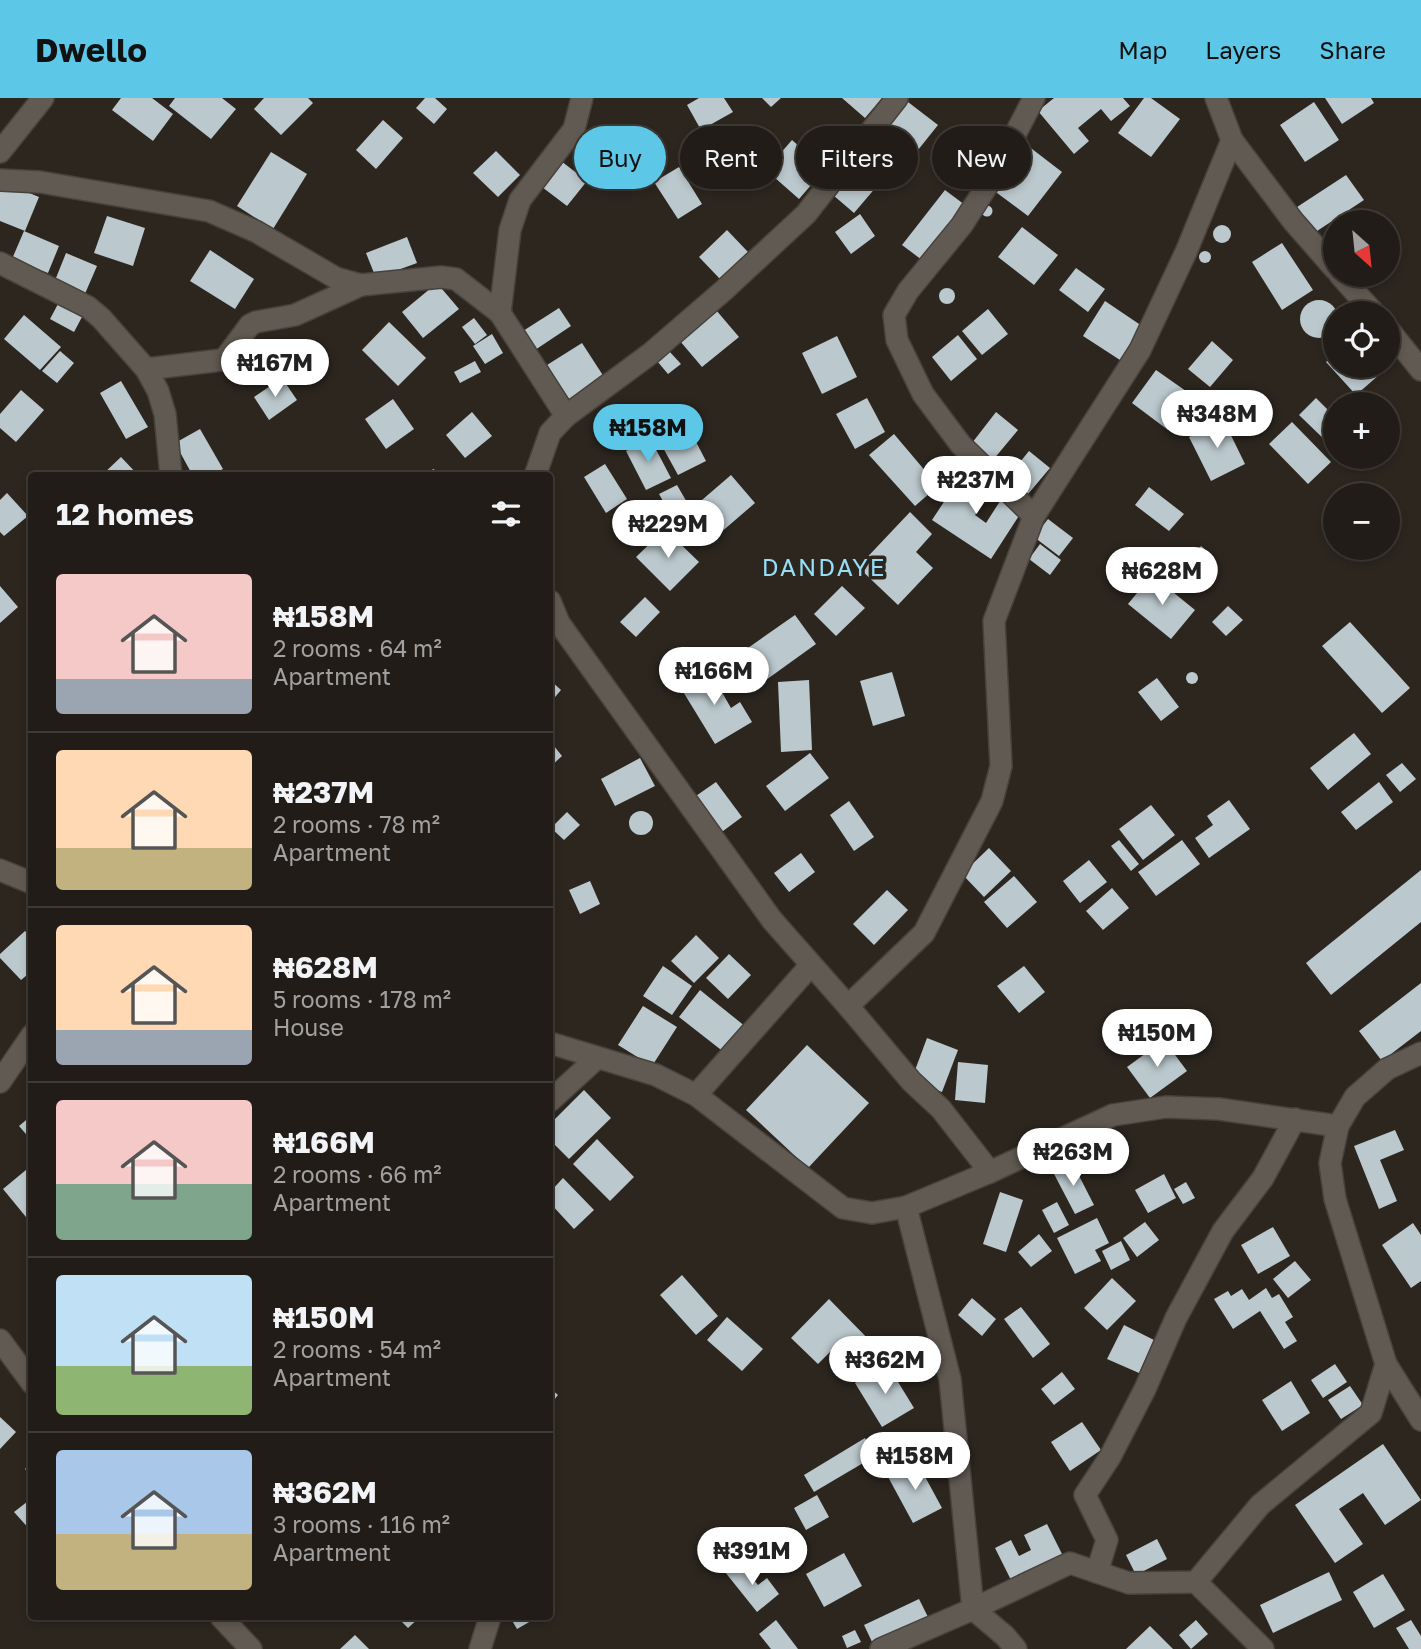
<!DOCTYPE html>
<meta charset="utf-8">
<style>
:root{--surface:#211c17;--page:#292520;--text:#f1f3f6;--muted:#a2a1a1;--line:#3e3a36;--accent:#5dc7e8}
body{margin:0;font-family:"Golos Text",sans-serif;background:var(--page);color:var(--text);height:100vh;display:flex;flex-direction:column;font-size:26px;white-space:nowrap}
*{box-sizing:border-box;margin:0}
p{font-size:23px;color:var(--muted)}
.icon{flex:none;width:38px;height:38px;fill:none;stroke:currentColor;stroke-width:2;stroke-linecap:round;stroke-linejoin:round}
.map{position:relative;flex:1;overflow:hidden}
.side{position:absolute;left:28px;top:374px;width:525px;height:1148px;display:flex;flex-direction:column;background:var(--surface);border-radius:7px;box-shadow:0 4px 10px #0003,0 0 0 2px var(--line)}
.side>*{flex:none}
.hud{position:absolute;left:574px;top:28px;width:665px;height:63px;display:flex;gap:14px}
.needle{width:46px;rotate:153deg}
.tools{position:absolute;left:1323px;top:112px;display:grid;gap:14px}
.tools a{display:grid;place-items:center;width:77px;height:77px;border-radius:50%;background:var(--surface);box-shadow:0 4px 10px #0003,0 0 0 2px var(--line);font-size:35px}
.price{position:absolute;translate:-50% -60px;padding:0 16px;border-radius:24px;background:#fff;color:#222;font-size:23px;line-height:46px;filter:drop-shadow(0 2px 4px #0008)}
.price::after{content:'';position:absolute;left:50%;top:42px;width:21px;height:16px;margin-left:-10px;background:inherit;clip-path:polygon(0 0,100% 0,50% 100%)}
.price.selected{background:var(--accent);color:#111}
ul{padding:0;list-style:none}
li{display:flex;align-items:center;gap:21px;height:175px;padding:0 28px}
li+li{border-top:2px solid var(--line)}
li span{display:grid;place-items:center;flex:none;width:196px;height:140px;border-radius:7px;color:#555}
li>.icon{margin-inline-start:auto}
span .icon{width:84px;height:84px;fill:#fffc;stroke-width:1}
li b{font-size:30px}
h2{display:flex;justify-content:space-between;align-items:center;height:84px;padding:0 28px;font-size:30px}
.tag{padding:0 24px;border-radius:32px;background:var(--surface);box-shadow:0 4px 10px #0003,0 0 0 2px var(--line);font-size:24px;line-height:63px}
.tag.selected{background:var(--accent);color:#111}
header{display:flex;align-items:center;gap:42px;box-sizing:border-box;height:98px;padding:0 35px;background:var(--accent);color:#111}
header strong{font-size:33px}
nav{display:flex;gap:38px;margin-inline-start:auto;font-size:24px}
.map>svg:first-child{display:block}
.building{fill:#bbc8cd}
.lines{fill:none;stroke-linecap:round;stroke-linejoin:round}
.minor-casing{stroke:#48423c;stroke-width:24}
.minor{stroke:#615a52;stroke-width:21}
.labels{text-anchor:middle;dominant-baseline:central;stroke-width:7;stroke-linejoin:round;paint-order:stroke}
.quarter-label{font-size:24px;letter-spacing:2px;fill:#95def6;stroke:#2c261f}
</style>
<header>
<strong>Dwello</strong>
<nav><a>Map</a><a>Layers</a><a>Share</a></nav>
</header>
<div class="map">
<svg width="1421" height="1551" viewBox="0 0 1421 1551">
<rect width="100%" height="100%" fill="#2c261f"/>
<g class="building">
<polygon points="121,0 152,0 173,16 153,43 112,12"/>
<polygon points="175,0 222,0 236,11 211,41 169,8"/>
<polygon points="264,0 308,0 313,5 281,37 254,11"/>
<polygon points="425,0 435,0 447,11 434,26 416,10"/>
<polygon points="699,0 724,0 733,14 701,32 687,7"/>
<polygon points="762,0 781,0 771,9"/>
<polygon points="842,0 882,0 865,20"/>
<polygon points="1054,0 1123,0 1130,8 1111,23 1101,11 1078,30 1089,43 1074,56 1038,13"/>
<polygon points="1144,0 1151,0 1180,21 1151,59 1118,35"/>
<polygon points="1325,0 1371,0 1374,5 1342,26"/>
<polygon points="908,4 938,27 918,52 888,28"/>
<polygon points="1314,4 1339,42 1305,64 1280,27"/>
<polygon points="383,22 403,40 376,71 356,52"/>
<polygon points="792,42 825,71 799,101 766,72"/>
<polygon points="1023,44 1062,74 1028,118 989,89"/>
<polygon points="496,53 520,77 498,99 473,75"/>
<polygon points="271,54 307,76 273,131 237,108"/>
<polygon points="561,63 587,83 567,108 542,89"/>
<polygon points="862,63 883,81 854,115 833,97"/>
<polygon points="679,69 702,106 678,121 654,84"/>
<polygon points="1346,77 1364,102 1311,137 1294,111"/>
<polygon points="0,83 39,99 25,133 0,123"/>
<polygon points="945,92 965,107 922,162 902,147"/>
<circle cx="987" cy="113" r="5.5"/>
<polygon points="860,116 875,138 851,156 835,134"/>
<polygon points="107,118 145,130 133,168 94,155"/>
<circle cx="1222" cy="136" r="9"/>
<polygon points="1022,129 1058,157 1034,187 998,159"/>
<polygon points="727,132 748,154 720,181 699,159"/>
<polygon points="24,133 59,148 48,175 12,161"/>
<polygon points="407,139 417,165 376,180 366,155"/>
<polygon points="1282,145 1313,192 1282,212 1252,164"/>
<polygon points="210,152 254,181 235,211 190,183"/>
<circle cx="1205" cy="159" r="6"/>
<polygon points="66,155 97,168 84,198 54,185"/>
<polygon points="1076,170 1105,191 1088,214 1059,192"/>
<polygon points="437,185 459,211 423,240 402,214"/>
<circle cx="947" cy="198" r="8"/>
<circle cx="1319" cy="221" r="19"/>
<polygon points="1105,203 1142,228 1120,262 1083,238"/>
<polygon points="58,206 82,219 74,234 50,221"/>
<polygon points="559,210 571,228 535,252 523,233"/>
<polygon points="988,211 1008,236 982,257 962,233"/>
<polygon points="716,212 739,239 702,269 680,243"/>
<polygon points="24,217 61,249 40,272 4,241"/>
<polygon points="474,220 487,237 475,246 462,229"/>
<polygon points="389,224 426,260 398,288 362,252"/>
<polygon points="492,236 503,255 485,266 473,248"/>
<polygon points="958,237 977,261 951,283 932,259"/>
<polygon points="837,238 857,279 822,296 802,255"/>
<polygon points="1212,243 1233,262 1210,289 1188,271"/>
<polygon points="582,245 604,279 569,301 547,267"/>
<polygon points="60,253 74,265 57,285 42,273"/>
<polygon points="669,253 681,266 668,276 657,263"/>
<polygon points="1335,256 1335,268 1371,268 1379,277 1356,297 1326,264"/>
<polygon points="475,263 481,274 460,285 454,274"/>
<polygon points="1156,272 1193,298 1168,332 1132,305"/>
<polygon points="282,280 297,302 269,322 254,299"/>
<polygon points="121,283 148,329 126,341 100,295"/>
<polygon points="21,292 44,312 16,344 0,330 0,316"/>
<polygon points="867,300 885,334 855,351 836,316"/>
<polygon points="1316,300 1335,319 1335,336 1327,344 1299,317"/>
<polygon points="393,301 414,331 386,351 365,321"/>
<polygon points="472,314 492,338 465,360 446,337"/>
<polygon points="996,314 1018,332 993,362 972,345"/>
<polygon points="656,315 664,328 645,338 637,326"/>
<polygon points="684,321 706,363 678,377 656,337"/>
<polygon points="1223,321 1245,366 1211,383 1189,339"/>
<polygon points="1292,324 1331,364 1308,386 1269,346"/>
<polygon points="200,331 223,371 210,378 193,378 175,345"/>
<polygon points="894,336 938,388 915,408 869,357"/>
<polygon points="650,340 671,380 646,392 626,353"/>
<polygon points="1029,353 1050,370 1028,396 1008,379"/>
<polygon points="121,359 139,378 101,378"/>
<polygon points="605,366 627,401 606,415 584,379"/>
<polygon points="434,371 437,378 417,378"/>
<polygon points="965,372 993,390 975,417 986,425 1002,400 1022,413 991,461 932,422"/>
<polygon points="731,377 755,405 719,436 695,408"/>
<polygon points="677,387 692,413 674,423 659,396"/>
<polygon points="1149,389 1184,416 1169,433 1135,407"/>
<polygon points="7,395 28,418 4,438 0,434 0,402"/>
<polygon points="910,414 932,436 916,454 933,470 898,507 858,469"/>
<polygon points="1048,421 1073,440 1059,458 1034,439"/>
<polygon points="665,431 699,464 670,493 636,459"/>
<polygon points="1040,446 1061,462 1050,477 1029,461"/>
<polygon points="1201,448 1214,459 1204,471 1191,460"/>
<polygon points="1152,477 1195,512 1171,541 1128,506"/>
<polygon points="0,488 18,509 0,525"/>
<polygon points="842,488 865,510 836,538 814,516"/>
<polygon points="645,499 660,514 636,539 620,524"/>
<polygon points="1228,508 1243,522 1226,538 1212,524"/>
<polygon points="795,517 816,546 766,582 745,552"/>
<polygon points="1350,524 1410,590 1382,615 1322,548"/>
<polygon points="708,570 731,610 740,604 752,624 715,646 679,587"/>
<circle cx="1192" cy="580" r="6"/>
<polygon points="892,574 905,618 873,628 860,583"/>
<polygon points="1157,580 1179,609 1161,623 1138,594"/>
<polygon points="550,582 561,592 550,605"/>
<polygon points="809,582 812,652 781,654 778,584"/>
<polygon points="1354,635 1371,656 1328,692 1310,670"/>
<polygon points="550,643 562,658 550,669"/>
<polygon points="810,655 829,680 785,713 766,688"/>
<polygon points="640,660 655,688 615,708 601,681"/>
<polygon points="1402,665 1416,681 1400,694 1386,677"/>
<polygon points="716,684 742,719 719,736 693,700"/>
<polygon points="1379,684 1393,704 1356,732 1341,714"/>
<polygon points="1229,702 1250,731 1209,760 1195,740 1213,727 1207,718"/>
<polygon points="849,703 874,739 854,753 830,717"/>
<polygon points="1151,707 1175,737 1143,762 1119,731"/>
<circle cx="641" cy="725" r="12"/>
<polygon points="567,714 580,727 564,742 551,730"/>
<polygon points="1119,742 1139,766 1131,773 1111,748"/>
<polygon points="1182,742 1200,766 1156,798 1138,774"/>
<polygon points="989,750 1011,773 984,799 962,776"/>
<polygon points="801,755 815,774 789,794 774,775"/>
<polygon points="1089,762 1107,784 1080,805 1063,783"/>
<polygon points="1421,772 1421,824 1331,897 1306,865"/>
<polygon points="1014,778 1037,804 1007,830 984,804"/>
<polygon points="590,783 600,806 580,816 569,792"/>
<polygon points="1112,790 1129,810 1103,832 1086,813"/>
<polygon points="887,792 908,812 874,847 853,826"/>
<polygon points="25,833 32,840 32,873 21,882 0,860 0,856"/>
<polygon points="696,837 719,860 694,885 671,863"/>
<polygon points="729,856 751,877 728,901 706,880"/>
<polygon points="663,868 692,888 672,917 643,898"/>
<polygon points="1024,868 1045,894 1019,915 997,888"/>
<polygon points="1421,885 1421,933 1382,963 1359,933"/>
<polygon points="700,892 746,929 725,955 679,919"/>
<polygon points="643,908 677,929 652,968 618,947"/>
<polygon points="927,940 958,952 942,994 911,983"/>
<polygon points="1164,942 1187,973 1150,1000 1127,969"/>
<polygon points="807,947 869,1005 808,1070 746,1012"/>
<polygon points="958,964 988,967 985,1005 955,1002"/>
<polygon points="584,992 611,1020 569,1061 550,1042 550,1026"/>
<polygon points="32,1017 32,1043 19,1028"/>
<polygon points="1395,1032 1404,1052 1380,1062 1397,1103 1379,1111 1354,1048"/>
<polygon points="597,1041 634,1079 610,1103 573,1066"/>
<polygon points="1072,1064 1094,1107 1075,1116 1053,1074"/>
<polygon points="32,1067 32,1115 26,1119 3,1091"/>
<polygon points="1164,1076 1176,1100 1148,1115 1135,1092"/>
<polygon points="563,1080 594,1112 574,1131 550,1105 550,1094"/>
<polygon points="1186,1084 1195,1100 1183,1106 1174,1091"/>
<polygon points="1000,1094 1023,1102 1006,1154 983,1146"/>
<polygon points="1057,1104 1069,1127 1054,1135 1042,1112"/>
<polygon points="1097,1120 1109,1145 1095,1152 1101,1163 1075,1176 1057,1140"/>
<polygon points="1145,1124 1159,1142 1137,1159 1123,1140"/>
<polygon points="1413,1125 1421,1137 1421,1183 1411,1190 1382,1147"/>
<polygon points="1273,1129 1290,1158 1258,1176 1241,1147"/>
<polygon points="1039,1136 1052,1153 1031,1169 1018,1154"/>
<polygon points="1121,1143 1130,1162 1111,1172 1102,1153"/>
<polygon points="1295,1163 1311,1182 1288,1200 1273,1181"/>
<polygon points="682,1177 718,1218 696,1237 660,1197"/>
<polygon points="1112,1180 1136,1203 1107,1232 1084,1210"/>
<polygon points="1266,1190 1272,1200 1279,1196 1293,1219 1285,1224 1297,1243 1284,1251 1260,1213 1233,1231 1214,1201 1228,1193 1231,1198 1242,1191 1249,1202"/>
<polygon points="972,1200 996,1221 982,1238 958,1217"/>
<polygon points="829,1201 877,1250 863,1264 841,1243 818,1266 791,1240"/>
<polygon points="1021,1209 1050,1246 1033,1260 1004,1221"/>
<polygon points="727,1219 763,1251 742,1273 707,1242"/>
<polygon points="1124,1227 1154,1242 1139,1275 1107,1261"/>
<polygon points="887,1266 914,1310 882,1329 855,1285"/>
<polygon points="1335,1266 1347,1284 1323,1300 1311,1282"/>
<polygon points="1062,1274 1075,1291 1054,1307 1041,1291"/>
<polygon points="1291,1283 1310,1315 1282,1333 1262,1302"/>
<polygon points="1350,1288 1363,1307 1341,1321 1328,1302"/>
<polygon points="550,1290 558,1297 550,1307"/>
<polygon points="0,1319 16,1334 0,1351"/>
<polygon points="1082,1324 1101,1352 1070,1373 1051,1344"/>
<polygon points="865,1340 875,1358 814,1394 804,1377"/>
<polygon points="1383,1346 1421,1402 1385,1427 1363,1395 1339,1411 1363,1446 1335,1465 1295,1407"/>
<polygon points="916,1362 942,1410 913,1425 887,1377"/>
<polygon points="32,1365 32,1379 25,1371"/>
<polygon points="817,1397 829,1419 806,1432 794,1410"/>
<polygon points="32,1400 32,1434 14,1414"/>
<polygon points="1047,1426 1063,1458 1012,1484 995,1450 1011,1442 1019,1458 1031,1452 1024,1437"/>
<polygon points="1157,1441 1167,1461 1136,1477 1126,1457"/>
<polygon points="844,1455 862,1488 824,1509 806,1476"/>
<polygon points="739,1463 758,1487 767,1480 779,1496 757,1514 725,1474"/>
<polygon points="1329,1474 1342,1502 1273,1535 1260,1507"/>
<polygon points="1383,1476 1405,1512 1374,1530 1353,1494"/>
<polygon points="919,1501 928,1519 873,1546 864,1527"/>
<polygon points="397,1519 420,1519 408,1530"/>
<polygon points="510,1519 538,1519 517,1531"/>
<polygon points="776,1522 798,1551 771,1551 759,1536"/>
<polygon points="1196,1522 1208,1536 1191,1551 1179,1537"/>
<polygon points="1411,1522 1421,1538 1421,1551 1409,1551 1396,1530"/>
<polygon points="1150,1528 1173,1551 1126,1551"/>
<polygon points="855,1532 861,1544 847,1550 842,1538"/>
<polygon points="355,1537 369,1551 340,1551"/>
</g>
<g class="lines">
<defs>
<g id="minor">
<polyline points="1034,0 994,77 962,127 908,193 894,217 897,242 923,296 961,347 1034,418"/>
<polyline points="1216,0 1232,42 1293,123 1335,171"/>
<polyline points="0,54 43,0"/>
<polyline points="0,82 40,84 209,113 257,134 336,180 361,187 441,179 456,181 500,215 566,318"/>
<polyline points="0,165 88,209 101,220 146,271 158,293 165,316 171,378"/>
<polyline points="1340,177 1374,215"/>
<polyline points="500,215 510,132 520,102 574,31 582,0"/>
<polyline points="1388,231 1421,272"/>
<polyline points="146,271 222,262 227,258 250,227 256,224 295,217 361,187"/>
<polyline points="535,378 550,335 566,318 650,256 723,193 806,116 897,0"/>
<polyline points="550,503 559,525 772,822 848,908 911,983 941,1011 990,1074"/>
<polyline points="0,772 32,785"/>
<polyline points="848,908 924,835 992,703 1001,668 994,523 1034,418 1140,252 1186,154 1232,42"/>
<polyline points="550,945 656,977 696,997 843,1110 872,1115 906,1109 990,1074 1113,1017 1166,1009 1219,1011 1338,1028"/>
<polyline points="1421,955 1387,971 1355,999 1338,1028 1330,1065 1335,1101 1386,1266 1421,1322"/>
<polyline points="0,984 32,937"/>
<polyline points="696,997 811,867"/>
<polyline points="550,1003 597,960"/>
<polyline points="906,1109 950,1281 973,1511 1005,1538 1016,1551"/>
<polyline points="0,1242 32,1285"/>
<polyline points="1097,1474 1107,1442 1085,1397 1110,1359 1145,1291 1176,1220 1223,1133 1263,1080 1295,1021"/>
<polyline points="1196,1484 1263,1551"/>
<polyline points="221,1519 251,1551"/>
<polyline points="480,1551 490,1519"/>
<polyline points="881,1551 973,1511 1070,1465 1129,1485 1196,1484 1260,1407 1371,1315 1386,1266"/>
</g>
</defs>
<use href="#minor" class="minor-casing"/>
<use href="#minor" class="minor"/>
</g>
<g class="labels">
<g class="quarter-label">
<text x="824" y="468">DANDAYE</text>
</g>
</g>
</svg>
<div class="tools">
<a><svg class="needle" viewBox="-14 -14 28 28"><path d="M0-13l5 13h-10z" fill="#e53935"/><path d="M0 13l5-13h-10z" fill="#a2a1a1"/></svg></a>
<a><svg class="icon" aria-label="locate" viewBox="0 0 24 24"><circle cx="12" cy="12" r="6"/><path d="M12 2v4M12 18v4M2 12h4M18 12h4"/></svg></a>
<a>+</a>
<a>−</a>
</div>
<b class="price" style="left:275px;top:301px">₦167M</b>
<b class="price" style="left:1217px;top:352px">₦348M</b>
<b class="price selected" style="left:648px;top:366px">₦158M</b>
<b class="price" style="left:976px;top:418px">₦237M</b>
<b class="price" style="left:668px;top:462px">₦229M</b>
<b class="price" style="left:1162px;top:509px">₦628M</b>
<b class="price" style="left:714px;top:609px">₦166M</b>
<b class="price" style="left:1157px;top:971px">₦150M</b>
<b class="price" style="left:1073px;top:1090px">₦263M</b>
<b class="price" style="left:885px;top:1298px">₦362M</b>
<b class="price" style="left:915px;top:1394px">₦158M</b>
<b class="price" style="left:752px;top:1489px">₦391M</b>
<div class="hud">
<a class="tag selected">Buy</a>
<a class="tag">Rent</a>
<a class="tag">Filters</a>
<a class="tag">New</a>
</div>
<section class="side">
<h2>12 homes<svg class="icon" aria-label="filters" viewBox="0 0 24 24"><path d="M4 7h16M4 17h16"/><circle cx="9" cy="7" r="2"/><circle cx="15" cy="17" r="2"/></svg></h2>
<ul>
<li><span style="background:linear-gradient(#f6c9c9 75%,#9aa5b1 0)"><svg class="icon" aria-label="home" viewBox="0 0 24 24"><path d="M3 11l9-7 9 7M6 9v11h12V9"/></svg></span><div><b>₦158M</b><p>2 rooms · 64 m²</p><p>Apartment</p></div></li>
<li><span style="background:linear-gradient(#ffd9b3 70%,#c2b280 0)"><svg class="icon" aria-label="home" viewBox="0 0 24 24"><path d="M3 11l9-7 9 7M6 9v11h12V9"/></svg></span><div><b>₦237M</b><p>2 rooms · 78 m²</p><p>Apartment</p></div></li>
<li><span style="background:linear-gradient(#ffd9b3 75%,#9aa5b1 0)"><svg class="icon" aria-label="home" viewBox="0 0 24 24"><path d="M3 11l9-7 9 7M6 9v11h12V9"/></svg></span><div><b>₦628M</b><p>5 rooms · 178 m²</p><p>House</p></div></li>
<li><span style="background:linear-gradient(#f6c9c9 60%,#7fa58c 0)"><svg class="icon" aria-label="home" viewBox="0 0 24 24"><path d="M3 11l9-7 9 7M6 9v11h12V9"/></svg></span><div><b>₦166M</b><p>2 rooms · 66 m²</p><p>Apartment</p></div></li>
<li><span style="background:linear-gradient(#bfe0f5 65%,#8fb573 0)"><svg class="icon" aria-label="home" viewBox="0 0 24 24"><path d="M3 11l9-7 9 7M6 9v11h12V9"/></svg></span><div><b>₦150M</b><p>2 rooms · 54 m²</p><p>Apartment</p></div></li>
<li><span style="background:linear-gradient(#a9c7e8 60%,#c2b280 0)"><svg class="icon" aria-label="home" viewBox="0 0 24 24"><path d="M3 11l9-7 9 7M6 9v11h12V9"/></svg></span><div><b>₦362M</b><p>3 rooms · 116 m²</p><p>Apartment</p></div></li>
</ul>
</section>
</div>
